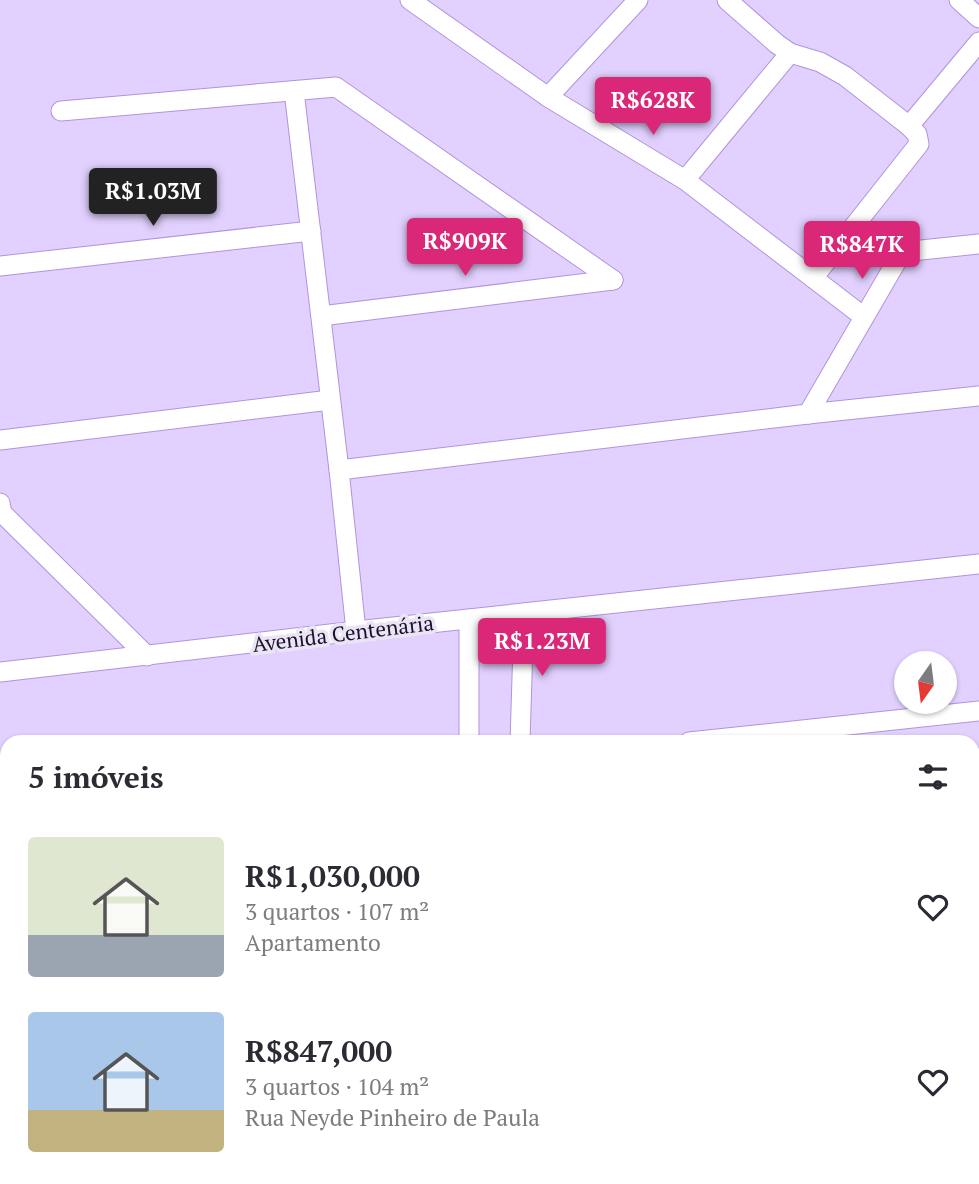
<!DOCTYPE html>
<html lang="pt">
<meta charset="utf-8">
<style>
:root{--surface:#fff;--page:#f2f2f3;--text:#2b2b33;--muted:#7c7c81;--accent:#db2777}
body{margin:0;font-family:"PT Serif",serif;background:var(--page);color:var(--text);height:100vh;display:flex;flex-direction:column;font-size:26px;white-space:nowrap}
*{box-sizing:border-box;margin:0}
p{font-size:23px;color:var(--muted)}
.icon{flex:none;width:38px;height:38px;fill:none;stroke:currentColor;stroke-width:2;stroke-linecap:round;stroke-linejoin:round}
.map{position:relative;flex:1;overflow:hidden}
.drawer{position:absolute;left:0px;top:735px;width:980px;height:450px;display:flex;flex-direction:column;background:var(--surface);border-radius:21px 21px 0 0;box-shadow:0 2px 5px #0004}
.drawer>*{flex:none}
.needle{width:46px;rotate:194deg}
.tools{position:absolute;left:894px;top:651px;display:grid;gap:14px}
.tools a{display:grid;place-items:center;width:63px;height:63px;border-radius:50%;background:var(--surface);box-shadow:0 2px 5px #0004;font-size:35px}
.price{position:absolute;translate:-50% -60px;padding:0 16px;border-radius:7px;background:var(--accent);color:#fff;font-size:23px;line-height:46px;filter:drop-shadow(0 2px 4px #0008)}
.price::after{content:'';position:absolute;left:50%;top:42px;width:21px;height:16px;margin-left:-10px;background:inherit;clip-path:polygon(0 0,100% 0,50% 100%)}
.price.active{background:#222;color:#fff}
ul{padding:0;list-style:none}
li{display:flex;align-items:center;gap:21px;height:175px;padding:0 28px}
li span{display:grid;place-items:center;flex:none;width:196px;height:140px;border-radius:7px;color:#555}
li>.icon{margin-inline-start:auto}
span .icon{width:84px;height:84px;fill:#fffc;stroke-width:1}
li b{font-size:30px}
h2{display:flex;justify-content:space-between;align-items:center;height:84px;padding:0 28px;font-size:30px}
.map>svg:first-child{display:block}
.building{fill:#c38ccb}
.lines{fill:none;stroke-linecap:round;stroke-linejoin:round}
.street-casing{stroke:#b094dc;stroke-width:21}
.secondary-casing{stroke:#b094dc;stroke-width:28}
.highway-casing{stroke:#76834e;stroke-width:37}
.street{stroke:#fff;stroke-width:19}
.secondary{stroke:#fff;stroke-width:26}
.highway{stroke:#a6c060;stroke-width:35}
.labels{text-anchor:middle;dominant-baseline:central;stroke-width:7;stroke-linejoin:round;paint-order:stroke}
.street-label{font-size:21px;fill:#1d112c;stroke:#eae5f4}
</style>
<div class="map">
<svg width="979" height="1184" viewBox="0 0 979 1184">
<rect width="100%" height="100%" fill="#e2d1ff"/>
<polygon class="building" points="226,1178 266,1178 281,1184 223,1184"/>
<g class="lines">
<defs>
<g id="street">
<polyline points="410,0 548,97 685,180 864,317"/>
<polyline points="727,0 777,44 790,53 820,62 845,76 909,126 917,134 919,144 813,278"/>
<polyline points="959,0 979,18"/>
<polyline points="294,91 339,470 356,631"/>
<polyline points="548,97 638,0"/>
<polyline points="61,111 336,87 613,280"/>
<polyline points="909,126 979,42"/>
<polyline points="685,180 790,53"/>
<polyline points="0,266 311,231"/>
<polyline points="321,316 613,280"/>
<polyline points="808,414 902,252 979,244"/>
<polyline points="0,440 330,400"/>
<polyline points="339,470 808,414 979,396"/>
<polyline points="0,503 2,513 147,656"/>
<polyline points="469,619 469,742"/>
<polyline points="0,672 356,631 979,564"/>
<polyline points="520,742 524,613"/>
<polyline points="689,742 979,711"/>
<polyline points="0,766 7,765"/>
<polyline points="0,1051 7,1045"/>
</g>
<g id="secondary">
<polyline points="0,998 7,999"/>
<polyline points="0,1031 7,1032"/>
<polyline points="973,1117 979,1118"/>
</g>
<polyline id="highway" points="973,1152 979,1154"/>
</defs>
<use href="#street" class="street-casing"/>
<use href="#secondary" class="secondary-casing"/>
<use href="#highway" class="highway-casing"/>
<use href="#street" class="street"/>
<use href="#secondary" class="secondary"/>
<use href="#highway" class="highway"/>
</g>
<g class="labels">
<g class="street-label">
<text transform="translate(343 633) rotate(-7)">Avenida Centenária</text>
</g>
</g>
</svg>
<div class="tools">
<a><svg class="needle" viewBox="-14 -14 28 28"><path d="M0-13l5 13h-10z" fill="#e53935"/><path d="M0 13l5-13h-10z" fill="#7c7c81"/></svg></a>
</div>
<b class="price" style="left:653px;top:137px">R$628K</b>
<b class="price active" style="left:153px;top:228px">R$1.03M</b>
<b class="price" style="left:465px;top:278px">R$909K</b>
<b class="price" style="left:862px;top:281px">R$847K</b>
<b class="price" style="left:542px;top:678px">R$1.23M</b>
<section class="drawer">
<h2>5 imóveis<svg class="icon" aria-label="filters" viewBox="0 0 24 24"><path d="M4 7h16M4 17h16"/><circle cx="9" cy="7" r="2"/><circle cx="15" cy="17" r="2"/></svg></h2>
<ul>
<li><span style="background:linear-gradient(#dfe7d0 70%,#9aa5b1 0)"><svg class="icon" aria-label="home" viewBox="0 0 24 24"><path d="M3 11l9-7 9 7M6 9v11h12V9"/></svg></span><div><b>R$1,030,000</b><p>3 quartos · 107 m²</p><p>Apartamento</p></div><svg class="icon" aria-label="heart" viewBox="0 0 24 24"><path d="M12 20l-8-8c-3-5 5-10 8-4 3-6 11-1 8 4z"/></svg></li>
<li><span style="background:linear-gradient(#a9c7e8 70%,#c2b280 0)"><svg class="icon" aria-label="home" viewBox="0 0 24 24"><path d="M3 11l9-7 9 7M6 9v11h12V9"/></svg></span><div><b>R$847,000</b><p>3 quartos · 104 m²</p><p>Rua Neyde Pinheiro de Paula</p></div><svg class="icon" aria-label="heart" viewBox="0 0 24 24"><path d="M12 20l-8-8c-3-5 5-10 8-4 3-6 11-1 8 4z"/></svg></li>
</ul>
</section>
</div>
